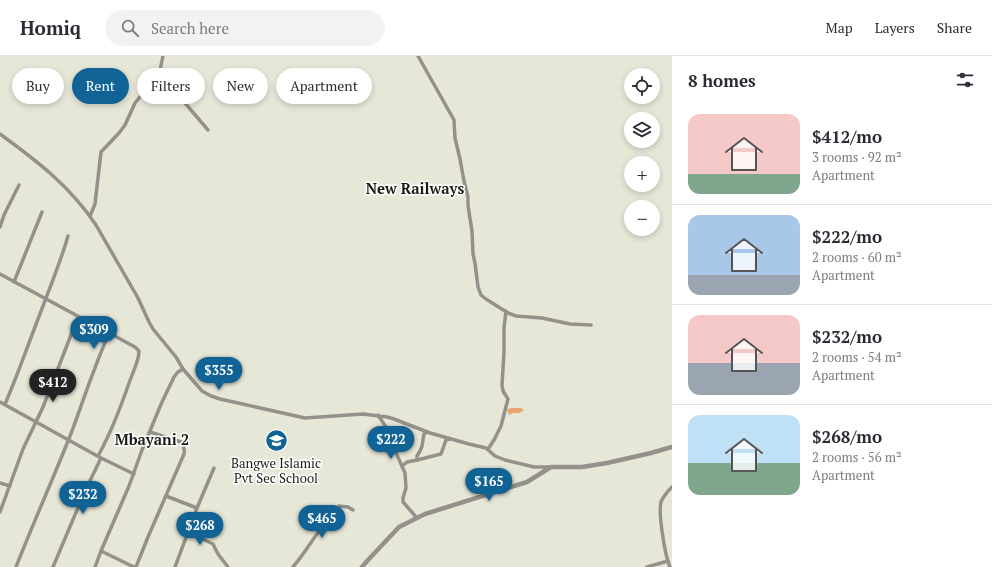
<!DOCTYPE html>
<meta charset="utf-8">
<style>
:root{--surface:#fff;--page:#f2f2f3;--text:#2b2b33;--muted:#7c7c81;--line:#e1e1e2;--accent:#106394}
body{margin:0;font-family:"PT Serif",serif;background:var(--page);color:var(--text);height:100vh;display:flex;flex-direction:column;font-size:15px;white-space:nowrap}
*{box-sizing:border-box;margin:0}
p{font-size:13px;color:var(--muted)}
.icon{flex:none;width:22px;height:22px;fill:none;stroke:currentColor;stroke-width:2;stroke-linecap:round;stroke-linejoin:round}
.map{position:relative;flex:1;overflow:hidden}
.side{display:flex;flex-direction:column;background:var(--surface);width:320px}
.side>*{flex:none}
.top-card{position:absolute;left:12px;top:12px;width:380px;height:36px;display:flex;gap:8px}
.tools{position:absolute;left:624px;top:12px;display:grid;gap:8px}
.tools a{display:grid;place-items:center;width:36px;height:36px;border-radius:50%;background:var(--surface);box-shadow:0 2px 6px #0003;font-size:20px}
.price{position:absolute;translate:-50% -34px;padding:0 9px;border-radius:14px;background:var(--accent);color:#fff;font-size:13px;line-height:26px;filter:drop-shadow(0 1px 2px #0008)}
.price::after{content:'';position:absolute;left:50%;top:24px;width:12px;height:9px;margin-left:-6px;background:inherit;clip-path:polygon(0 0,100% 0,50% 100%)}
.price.on{background:#222;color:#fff}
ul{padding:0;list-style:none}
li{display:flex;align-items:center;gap:12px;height:100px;padding:0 16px}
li+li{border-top:1px solid var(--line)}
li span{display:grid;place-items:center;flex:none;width:112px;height:80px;border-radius:12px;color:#555}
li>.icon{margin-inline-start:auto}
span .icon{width:48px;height:48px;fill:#fffc;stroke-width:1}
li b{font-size:17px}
h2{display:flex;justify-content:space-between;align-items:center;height:48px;padding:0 16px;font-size:17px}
.pill{padding:0 14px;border-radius:18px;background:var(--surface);box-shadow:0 2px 6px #0003;font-size:14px;line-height:36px}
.pill.on{background:var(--accent);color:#fff}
header{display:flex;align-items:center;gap:24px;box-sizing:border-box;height:56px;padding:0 20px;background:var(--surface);border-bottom:1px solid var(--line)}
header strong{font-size:19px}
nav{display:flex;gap:22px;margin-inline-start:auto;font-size:14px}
.search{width:280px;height:36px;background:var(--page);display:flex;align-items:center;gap:10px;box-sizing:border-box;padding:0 14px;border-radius:22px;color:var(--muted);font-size:15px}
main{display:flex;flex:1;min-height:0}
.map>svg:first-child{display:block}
.forest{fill:#eba573}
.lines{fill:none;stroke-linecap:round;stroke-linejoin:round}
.minor{stroke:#94918b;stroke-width:3.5}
.tertiary{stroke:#94918b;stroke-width:4.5}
.labels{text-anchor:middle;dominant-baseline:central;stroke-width:3;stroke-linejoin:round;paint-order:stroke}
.poi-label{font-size:13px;fill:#1a1a15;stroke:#fff}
.quarter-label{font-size:15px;font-weight:bold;fill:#1a1a15;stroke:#fff}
</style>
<header>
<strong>Homiq</strong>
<div class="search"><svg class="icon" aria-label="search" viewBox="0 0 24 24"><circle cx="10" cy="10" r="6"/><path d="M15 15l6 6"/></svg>Search here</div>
<nav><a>Map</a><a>Layers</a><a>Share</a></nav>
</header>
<main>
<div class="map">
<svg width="672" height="511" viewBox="0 0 672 511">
<rect width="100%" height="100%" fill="#e7e7d8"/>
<polygon class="forest" points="512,352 521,352 524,354 520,357 513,357 509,359 507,353"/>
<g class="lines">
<g class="minor">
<polyline points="418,0 454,64 455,82 460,103 464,125 468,141 468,150 472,175 473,198 475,207 478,231 481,239 486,243 508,257 516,260 542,262 570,268 591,269"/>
<polyline points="158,19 185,47 208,74"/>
<path d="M 0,78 C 37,105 70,130 96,169 L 138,242 L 149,266 L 153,273 L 176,301 L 183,313 L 202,335 L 211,340 L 220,343 L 305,362 L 363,358 L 387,361 L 394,363 L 430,377 L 469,388 L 486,392 L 495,400 L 505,404 L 534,411 L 550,411"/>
<polyline points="90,160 95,148 101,96 119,77 125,69 135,47 156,21 160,14 163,0"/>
<polyline points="0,171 4,159 19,129"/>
<path d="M 0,218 L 135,291 L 139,295 C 139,303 135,312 132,319 C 122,347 112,375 98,400"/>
<polyline points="14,226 42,156"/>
<polyline points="0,346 101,402 134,418"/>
<path d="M 5,348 C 16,323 25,297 35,271 C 46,241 59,211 68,180"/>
<polyline points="378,359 390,377 397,399 405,417 406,432 403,442 403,446 417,462"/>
<polyline points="488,393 494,384 501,370 508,343 503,335 502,329 504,296 504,272 506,255"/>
<polyline points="417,404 441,398 446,384 450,383"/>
<polyline points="402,410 407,406 417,404 417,400 420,395 422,390 424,378 427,376"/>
<polyline points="0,427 10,430"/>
<polyline points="166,440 197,452"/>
<polyline points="0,456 23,393 43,351 78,261"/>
<polyline points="188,476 213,488 218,498 228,511"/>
<polyline points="101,495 134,511"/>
<path d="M 16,511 C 34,465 54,421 72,375 C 84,342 95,309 109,277"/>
<polyline points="53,511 85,435 101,402"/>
<polyline points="95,511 101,495 129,430 142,394 162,346 174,321 178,316 183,313"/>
<path d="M 136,511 L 148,481 L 184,398 C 185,393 184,390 181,386 L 150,376"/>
<polyline points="175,511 197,452 214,412"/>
<path d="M 293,511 C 310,491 321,468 339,450 L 348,451 L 353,454"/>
<polyline points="647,511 668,505"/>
<path d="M 670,511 C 665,500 658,457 661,446 C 663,441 668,435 672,431"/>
</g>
<polyline class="tertiary" points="362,511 368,504 399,471 425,458 527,426 551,411 582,411 607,407 651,397 672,391"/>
</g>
<defs>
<symbol id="school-disc" viewBox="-11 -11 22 22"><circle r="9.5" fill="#106394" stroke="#fff"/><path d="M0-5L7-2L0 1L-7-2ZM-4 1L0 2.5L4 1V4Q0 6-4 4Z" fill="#fff"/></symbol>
</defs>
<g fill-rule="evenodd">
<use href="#school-disc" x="264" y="372" width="25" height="25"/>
</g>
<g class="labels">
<g class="poi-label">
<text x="276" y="407">Bangwe Islamic<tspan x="276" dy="15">Pvt Sec School</tspan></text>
</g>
<g class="quarter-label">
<text x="415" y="132">New Railways</text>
<text x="152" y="383">Mbayani 2</text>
</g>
</g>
</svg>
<div class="tools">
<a><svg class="icon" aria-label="locate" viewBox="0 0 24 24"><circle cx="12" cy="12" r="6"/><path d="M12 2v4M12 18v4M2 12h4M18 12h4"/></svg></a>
<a><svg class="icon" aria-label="layers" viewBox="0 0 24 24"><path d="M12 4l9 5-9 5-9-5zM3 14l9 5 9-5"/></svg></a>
<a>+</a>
<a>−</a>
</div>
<b class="price" style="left:94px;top:294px">$309</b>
<b class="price" style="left:219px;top:335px">$355</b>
<b class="price on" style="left:53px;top:347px">$412</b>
<b class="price" style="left:391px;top:404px">$222</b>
<b class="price" style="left:489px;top:446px">$165</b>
<b class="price" style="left:83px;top:459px">$232</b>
<b class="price" style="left:322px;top:483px">$465</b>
<b class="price" style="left:200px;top:490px">$268</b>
<div class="top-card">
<a class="pill">Buy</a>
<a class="pill on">Rent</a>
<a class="pill">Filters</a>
<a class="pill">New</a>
<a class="pill">Apartment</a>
</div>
</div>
<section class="side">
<h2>8 homes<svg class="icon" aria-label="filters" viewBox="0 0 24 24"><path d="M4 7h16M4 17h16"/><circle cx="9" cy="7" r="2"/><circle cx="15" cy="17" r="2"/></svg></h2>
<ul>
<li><span style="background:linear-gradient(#f6c9c9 75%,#7fa58c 0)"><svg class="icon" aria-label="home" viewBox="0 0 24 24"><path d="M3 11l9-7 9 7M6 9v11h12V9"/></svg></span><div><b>$412/mo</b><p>3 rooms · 92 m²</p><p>Apartment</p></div></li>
<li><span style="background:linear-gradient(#a9c7e8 75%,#9aa5b1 0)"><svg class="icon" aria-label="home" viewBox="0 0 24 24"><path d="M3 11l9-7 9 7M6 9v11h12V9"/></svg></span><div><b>$222/mo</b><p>2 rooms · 60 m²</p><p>Apartment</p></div></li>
<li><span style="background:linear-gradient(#f6c9c9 60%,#9aa5b1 0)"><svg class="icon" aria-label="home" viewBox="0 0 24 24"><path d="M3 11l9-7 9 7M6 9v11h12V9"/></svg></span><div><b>$232/mo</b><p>2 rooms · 54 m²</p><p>Apartment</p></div></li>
<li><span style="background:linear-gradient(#bfe0f5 60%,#7fa58c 0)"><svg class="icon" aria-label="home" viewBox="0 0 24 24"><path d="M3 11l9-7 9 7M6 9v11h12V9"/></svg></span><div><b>$268/mo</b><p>2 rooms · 56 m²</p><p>Apartment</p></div></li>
</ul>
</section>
</main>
